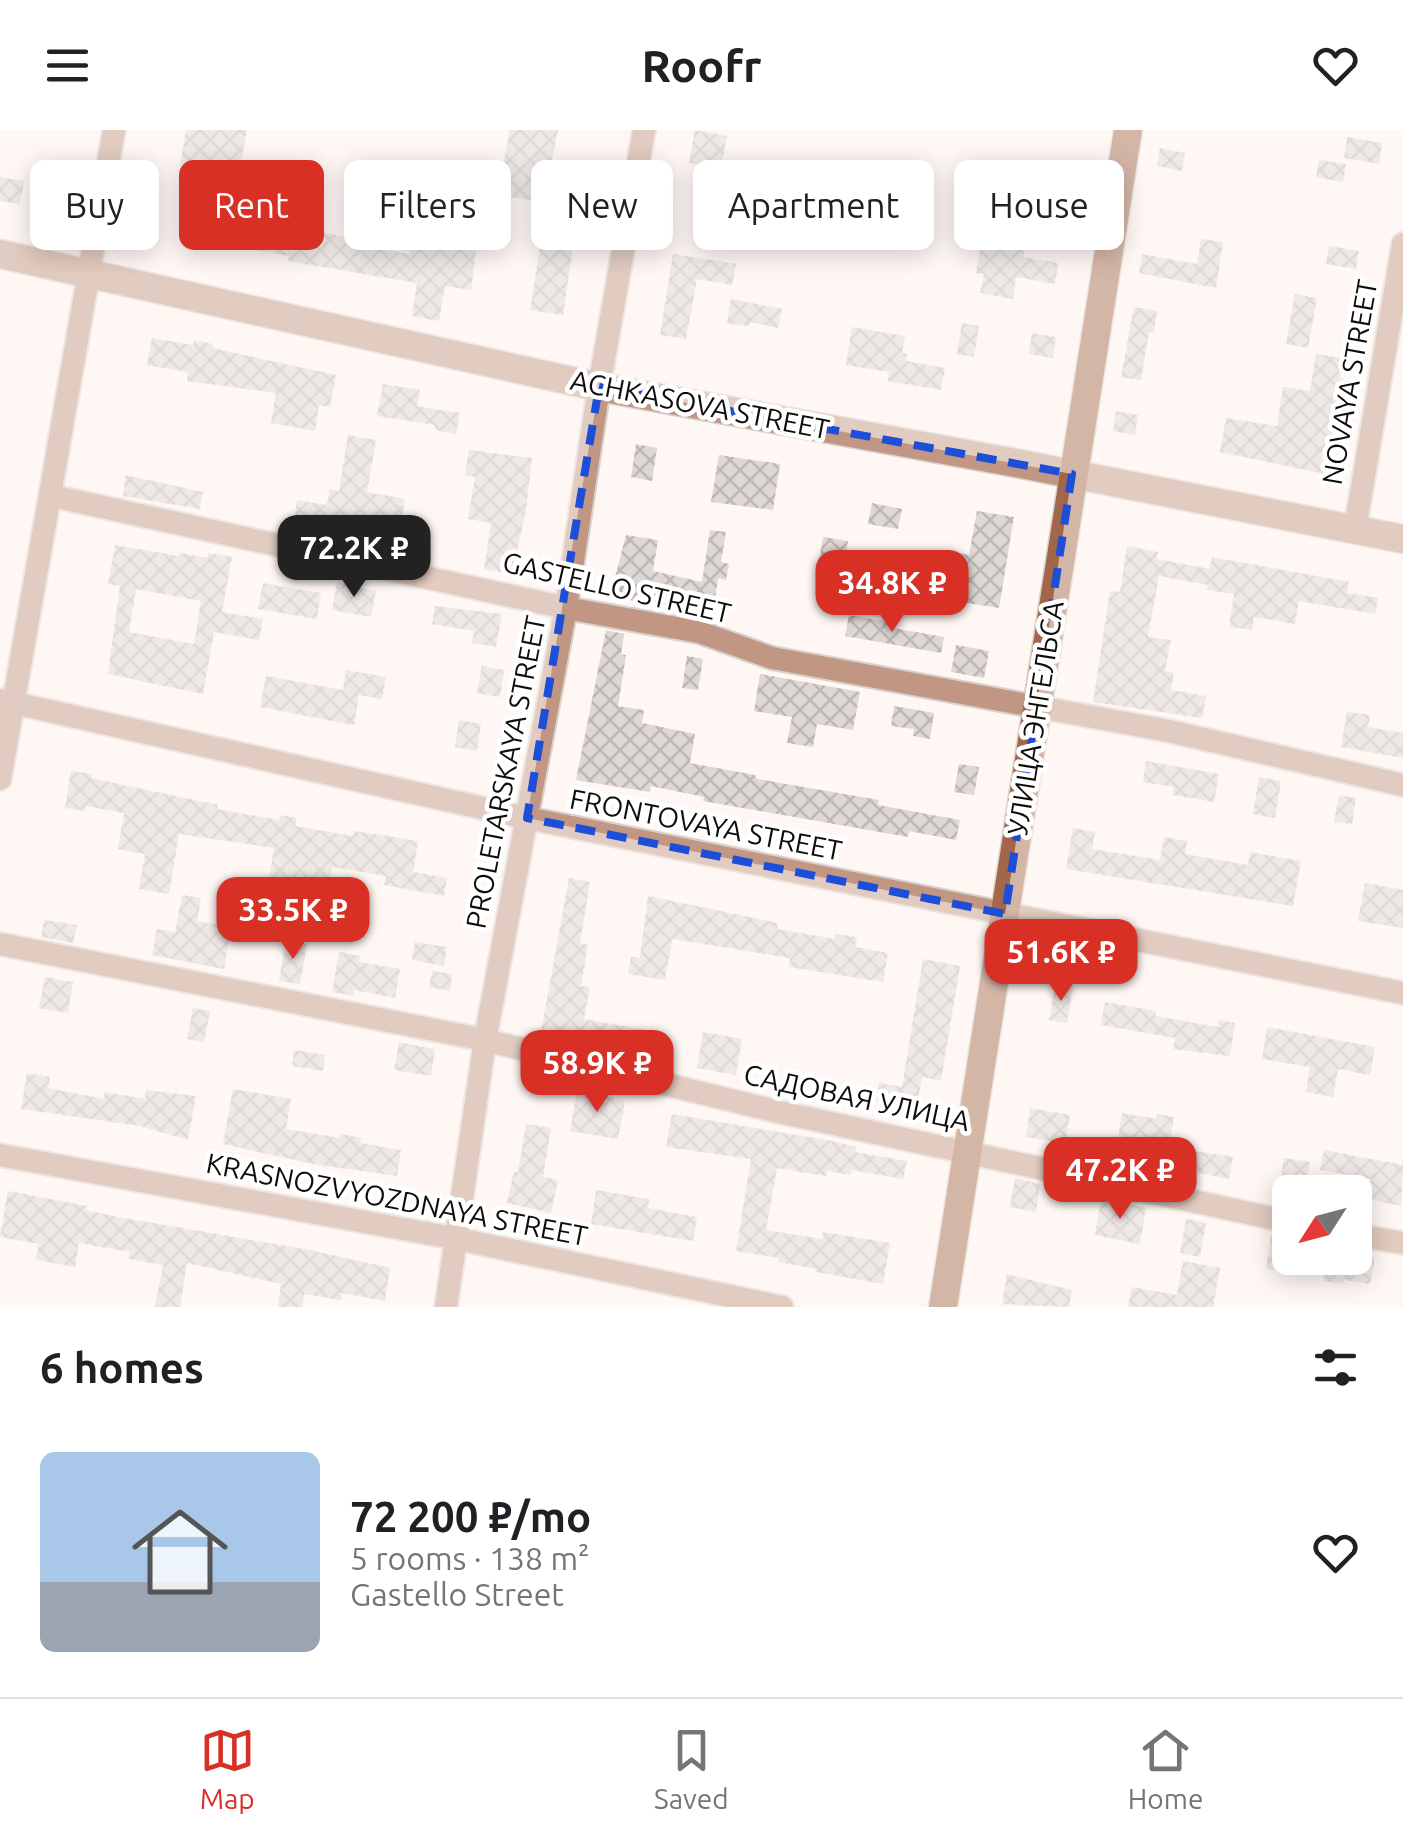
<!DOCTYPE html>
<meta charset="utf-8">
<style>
:root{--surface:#fff;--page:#f2f2f2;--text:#202124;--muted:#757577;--line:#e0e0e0;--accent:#d93025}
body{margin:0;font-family:Ubuntu,sans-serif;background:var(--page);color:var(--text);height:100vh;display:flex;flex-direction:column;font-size:38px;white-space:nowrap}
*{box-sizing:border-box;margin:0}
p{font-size:32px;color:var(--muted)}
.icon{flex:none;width:55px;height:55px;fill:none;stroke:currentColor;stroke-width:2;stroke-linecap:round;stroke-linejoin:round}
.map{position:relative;height:1177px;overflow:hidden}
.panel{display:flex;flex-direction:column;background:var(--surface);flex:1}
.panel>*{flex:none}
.banner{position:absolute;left:30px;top:30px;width:1345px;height:90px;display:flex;gap:20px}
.needle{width:65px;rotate:234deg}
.fabs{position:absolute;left:1272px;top:1045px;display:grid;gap:20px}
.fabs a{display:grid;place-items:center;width:100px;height:100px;border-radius:15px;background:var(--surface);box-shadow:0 5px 25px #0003;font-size:50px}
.price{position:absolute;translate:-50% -85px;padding:0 22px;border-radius:20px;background:var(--accent);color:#fff;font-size:32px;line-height:65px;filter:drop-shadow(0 2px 5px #0008)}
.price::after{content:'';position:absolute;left:50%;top:60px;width:30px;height:22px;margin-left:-15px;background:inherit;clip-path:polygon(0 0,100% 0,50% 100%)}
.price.current{background:#222;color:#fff}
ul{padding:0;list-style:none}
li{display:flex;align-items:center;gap:30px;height:250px;padding:0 40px}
li span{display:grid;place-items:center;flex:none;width:280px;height:200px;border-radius:15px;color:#555}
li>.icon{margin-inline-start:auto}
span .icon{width:120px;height:120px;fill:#fffc;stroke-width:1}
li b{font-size:42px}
h2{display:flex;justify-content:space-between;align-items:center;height:120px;padding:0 40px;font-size:42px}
.pill{padding:0 35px;border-radius:15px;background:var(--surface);box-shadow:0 5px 25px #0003;font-size:35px;line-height:90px}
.pill.current{background:var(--accent);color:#fff}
header{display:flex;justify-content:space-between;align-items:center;height:130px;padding:0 40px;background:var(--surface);font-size:45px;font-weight:700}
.menu{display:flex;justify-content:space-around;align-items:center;height:140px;border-top:2px solid var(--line);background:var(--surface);font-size:28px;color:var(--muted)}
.menu a{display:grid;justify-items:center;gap:5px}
.menu .current{color:var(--accent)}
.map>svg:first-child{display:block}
.building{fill:url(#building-cross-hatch);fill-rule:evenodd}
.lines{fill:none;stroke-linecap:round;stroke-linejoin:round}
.minor-casing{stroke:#d8d2cf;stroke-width:26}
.tertiary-casing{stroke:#d8d2cf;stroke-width:31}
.secondary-casing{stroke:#d8d2cf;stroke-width:31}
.minor{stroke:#c19682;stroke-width:22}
.tertiary{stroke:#c19682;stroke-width:28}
.secondary{stroke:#a26648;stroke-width:28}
.marked{fill:none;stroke:#1d4ed8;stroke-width:8;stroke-dasharray:20 12;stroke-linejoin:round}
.labels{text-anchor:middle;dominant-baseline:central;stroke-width:9;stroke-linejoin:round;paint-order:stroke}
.street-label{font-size:28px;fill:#0f0d0c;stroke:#fff}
</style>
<header><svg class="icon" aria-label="menu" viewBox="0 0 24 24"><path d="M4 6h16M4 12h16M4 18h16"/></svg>Roofr<svg class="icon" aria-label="heart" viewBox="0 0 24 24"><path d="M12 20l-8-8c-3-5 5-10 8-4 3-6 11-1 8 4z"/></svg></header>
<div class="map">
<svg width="1403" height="1177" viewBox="0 0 1403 1177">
<defs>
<pattern id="building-cross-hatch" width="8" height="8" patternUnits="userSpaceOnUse" patternTransform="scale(2.5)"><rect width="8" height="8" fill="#ded7d4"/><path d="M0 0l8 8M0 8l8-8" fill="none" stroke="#bdb7b5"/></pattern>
</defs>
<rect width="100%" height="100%" fill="#fef7f4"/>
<g class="building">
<polygon points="186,0 247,0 237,53 262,57 257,91 352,108 351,114 409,124 412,109 476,120 471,160 445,156 439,191 412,186 417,153 288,131 289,126 232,116 239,77 189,68 194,38 180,36"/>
<polygon points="510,0 558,0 549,44 583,49 563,185 530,180 542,106 531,104 536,71 497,65"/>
<polygon points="695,0 727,6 721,38 689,33"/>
<polygon points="1347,7 1382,13 1379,34 1344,28"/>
<polygon points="1160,18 1185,23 1182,41 1157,36"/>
<polygon points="1319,30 1346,34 1343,52 1316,47"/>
<polygon points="0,47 24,51 20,74 0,71"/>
<polygon points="990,58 1033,65 1023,127 1058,133 1055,154 1016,147 1013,169 980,163 984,144 976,143"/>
<polygon points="1201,109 1223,112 1216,158 1139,143 1142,124 1197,134"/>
<polygon points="1329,116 1359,121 1356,139 1326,134"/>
<polygon points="673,124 736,134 732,155 697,149 686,209 660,205"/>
<polygon points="1295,164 1317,168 1308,218 1286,214"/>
<polygon points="731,169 782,179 778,198 750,192 749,196 727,193"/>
<polygon points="1134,177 1157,181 1154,202 1149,202 1141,250 1121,247"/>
<polygon points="962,193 979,196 974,227 957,224"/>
<polygon points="852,197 905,206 902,223 907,224 906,231 945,238 941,260 888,251 889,242 846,235"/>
<polygon points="1032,203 1056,207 1053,228 1029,224"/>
<polygon points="152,208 193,215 194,210 213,214 212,218 336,245 330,277 319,275 315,301 271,293 276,263 187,251 188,242 147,235"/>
<polygon points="1316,224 1343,228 1340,248 1343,248 1325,344 1220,322 1226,288 1277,296 1283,257 1310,261"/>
<polygon points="383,254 420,260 417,276 460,283 456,304 435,300 435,295 377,286"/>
<polygon points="1116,281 1138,285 1135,305 1113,301"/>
<polygon points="348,305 376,310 367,362 405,369 401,393 431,398 427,420 294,393 297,370 327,375 330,359 339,361"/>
<polygon points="636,314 657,318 652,351 631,347"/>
<polygon points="469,320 532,328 526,380 512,444 484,439 491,393 468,389 475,347 465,345"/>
<polygon points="719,325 780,334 773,380 711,372"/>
<polygon points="126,345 203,362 200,379 123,366"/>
<polygon points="872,373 902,379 898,399 868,394"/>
<polygon points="977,381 1014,387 999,478 961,472 966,444 946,440 949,421 969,425"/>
<polygon points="710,400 726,402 721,432 729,434 726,450 718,448 713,484 610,467 626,405 658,410 653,441 702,452"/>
<polygon points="823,407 848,411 841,452 816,448"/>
<path d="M 115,415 L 179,426 L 180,423 L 208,428 L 208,423 L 232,427 L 222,482 L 263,489 L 259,510 L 214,502 L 203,564 L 108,544 L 120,456 L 108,454 ZM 136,459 L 201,471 L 194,514 L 129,502 Z"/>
<polygon points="1127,416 1158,422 1157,429 1210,439 1212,427 1349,452 1347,463 1378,468 1375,484 1299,471 1295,494 1254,487 1252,500 1229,497 1234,464 1207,460 1208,455 1159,446 1148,507 1171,510 1165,541 1174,543 1171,560 1206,566 1202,588 1093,572 1110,461 1120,462"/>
<polygon points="337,452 376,461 371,487 332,480"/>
<polygon points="263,453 321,463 317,489 258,479"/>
<polygon points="435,476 502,484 496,517 472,513 474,501 432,494"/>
<polygon points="849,485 889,492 888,497 944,507 941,523 845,506"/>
<polygon points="606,500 624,504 621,524 626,525 618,576 644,580 642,593 695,604 690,633 755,645 757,649 879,670 878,675 960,690 956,710 909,701 908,707 703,671 704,667 651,656 650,662 576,650"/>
<polygon points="956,515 989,521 984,548 951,542"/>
<polygon points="687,526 703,529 698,560 682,558"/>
<polygon points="482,536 504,540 500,567 477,563"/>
<polygon points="346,540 386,547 382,569 359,565 354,595 260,577 266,546 343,560"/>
<polygon points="760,544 860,562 853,600 817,594 813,617 787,613 792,587 754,581"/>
<polygon points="894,576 934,583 930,609 913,606 914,599 891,596"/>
<polygon points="1347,582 1370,585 1368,597 1403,603 1403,628 1341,617"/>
<polygon points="459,590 481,594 477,621 455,617"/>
<polygon points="1146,631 1219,644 1214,672 1173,665 1174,657 1143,652"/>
<polygon points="959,634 979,637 974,665 954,662"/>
<polygon points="71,641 92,644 91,648 218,675 217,679 279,690 280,685 297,688 295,696 353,706 354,701 418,711 413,742 447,748 444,766 384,755 386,746 332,737 324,783 295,778 295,775 266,770 274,718 179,704 169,764 139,759 145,724 118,719 124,683 86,676 85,681 65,678"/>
<polygon points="1259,647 1281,651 1275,688 1253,684"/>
<polygon points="1339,665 1356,668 1352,694 1334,692"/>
<polygon points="1073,698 1095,702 1092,719 1160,730 1164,707 1187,711 1185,724 1248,735 1250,722 1301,731 1293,776 1066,739"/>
<polygon points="569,748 590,752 580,813 588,815 581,856 590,857 584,889 646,900 642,925 540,907"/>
<polygon points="1365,753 1403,760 1403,798 1358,791"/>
<polygon points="182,765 201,768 197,791 231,797 224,839 152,825 157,799 175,802"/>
<polygon points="648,766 778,793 777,799 835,809 836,804 857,807 855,817 888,823 883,852 789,837 790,828 672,809 665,850 628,844 631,827 640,828"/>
<polygon points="44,790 77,795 73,813 41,807"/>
<polygon points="286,810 307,814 300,854 279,851"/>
<polygon points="415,812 447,817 444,836 412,830"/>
<polygon points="339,822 360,826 359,832 400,839 395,868 354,860 353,866 332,862"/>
<polygon points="923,829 960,836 941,951 922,947 916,979 876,972 879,953 902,957"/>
<polygon points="432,841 452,844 450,861 429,857"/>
<polygon points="45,847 73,852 68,883 39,878"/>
<polygon points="1055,855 1073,858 1067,893 1049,890"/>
<polygon points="1105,872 1156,881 1155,886 1218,897 1219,890 1235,893 1230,926 1173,919 1175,908 1101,895"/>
<polygon points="193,878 210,881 204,912 187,909"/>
<polygon points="1267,897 1375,917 1370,945 1338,939 1333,967 1306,962 1310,937 1262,929"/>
<polygon points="703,902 742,909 736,945 697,938"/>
<polygon points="399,912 435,919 431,946 394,940"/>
<polygon points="294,920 325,925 323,941 292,936"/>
<polygon points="27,943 50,947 48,958 104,969 105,962 145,969 146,960 196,966 188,1010 140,996 21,979"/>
<polygon points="233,959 291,969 286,999 340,1008 341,1004 361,1008 360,1013 401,1020 397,1046 313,1034 223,1014"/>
<polygon points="577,961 625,971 618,1009 570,1001"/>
<polygon points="1030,978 1070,985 1065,1014 1026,1007"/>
<polygon points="1122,983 1156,989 1157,984 1174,987 1170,1011 1176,1012 1175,1018 1233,1027 1229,1049 1115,1025"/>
<polygon points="672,984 832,1011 856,1017 855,1022 907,1031 903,1049 852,1040 851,1045 827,1041 826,1046 777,1038 766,1100 822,1109 823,1102 890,1113 883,1154 816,1142 817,1139 778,1132 779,1128 736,1121 751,1029 666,1017"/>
<polygon points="526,994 551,998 543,1047 558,1050 551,1083 507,1073 514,1041 518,1042"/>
<polygon points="1324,1020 1403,1035 1401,1076 1367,1069 1371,1049 1320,1040"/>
<polygon points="1284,1028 1310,1032 1305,1062 1279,1061"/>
<polygon points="1015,1048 1040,1054 1036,1082 1010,1077"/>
<polygon points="596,1060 649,1069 648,1078 697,1087 693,1111 591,1094"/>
<polygon points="8,1061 87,1076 86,1080 118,1087 310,1120 390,1138 385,1171 342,1163 341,1170 304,1164 302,1177 278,1177 281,1154 187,1133 180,1177 155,1177 163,1135 129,1129 130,1122 79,1113 75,1137 36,1130 39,1114 0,1107"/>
<polygon points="1101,1069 1146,1078 1140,1114 1095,1105"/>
<polygon points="1186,1089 1206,1093 1200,1127 1180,1123"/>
<polygon points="1271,1105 1289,1108 1284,1142 1266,1139"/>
<polygon points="1327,1128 1375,1128 1370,1154 1345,1150 1344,1154 1323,1151"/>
<polygon points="1183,1131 1220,1138 1213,1177 1128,1177 1132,1157 1177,1165"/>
<polygon points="1007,1144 1072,1160 1069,1177 1002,1174"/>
</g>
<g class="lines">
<defs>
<g id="minor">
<polyline points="52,366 566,478 699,502 772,528 1169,601 1403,655"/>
<polyline points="1355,399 1403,114"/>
<polyline points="0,570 527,688 1403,863"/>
<polyline points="0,649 114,0"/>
<polyline points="0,814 485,910 779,982 1290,1092"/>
<polyline points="0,1025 458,1109 782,1177"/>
<polyline points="1355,1105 1403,1113"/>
<polyline points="446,1177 485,910 566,478 599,257 644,0"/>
</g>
<polyline id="tertiary" points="0,124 599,257 1016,333 1403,409"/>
<polyline id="secondary" points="943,1177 1128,0"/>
</defs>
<use href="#minor" class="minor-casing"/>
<use href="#tertiary" class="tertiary-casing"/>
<use href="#secondary" class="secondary-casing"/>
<use href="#minor" class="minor"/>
<use href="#tertiary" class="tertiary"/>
<use href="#secondary" class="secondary"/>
</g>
<path d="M0 0H1403V1177H0ZM 599,257 L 1072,344 L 1005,784 L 527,688 Z" fill="#fef7f4" fill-opacity=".55" fill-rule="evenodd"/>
<path class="marked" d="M 599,257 L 1072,344 L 1005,784 L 527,688 Z"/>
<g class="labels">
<g class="street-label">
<text transform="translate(1349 252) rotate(-80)">NOVAYA STREET</text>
<text transform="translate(700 274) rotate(11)">ACHKASOVA STREET</text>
<text transform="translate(617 457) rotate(13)">GASTELLO STREET</text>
<text transform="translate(1035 588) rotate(-81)">УЛИЦА ЭНГЕЛЬСА</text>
<text transform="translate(505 642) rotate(-79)">PROLETARSKAYA STREET</text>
<text transform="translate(706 694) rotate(11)">FRONTOVAYA STREET</text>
<text transform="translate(857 967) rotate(12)">САДОВАЯ УЛИЦА</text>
<text transform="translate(397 1069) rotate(11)">KRASNOZVYOZDNAYA STREET</text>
</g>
</g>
</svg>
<div class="fabs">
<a><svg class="needle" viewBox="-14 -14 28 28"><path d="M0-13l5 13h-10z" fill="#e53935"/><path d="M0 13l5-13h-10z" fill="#757577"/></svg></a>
</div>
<b class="price current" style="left:354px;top:470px">72.2K ₽</b>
<b class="price" style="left:892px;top:505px">34.8K ₽</b>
<b class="price" style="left:293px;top:832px">33.5K ₽</b>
<b class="price" style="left:1061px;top:874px">51.6K ₽</b>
<b class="price" style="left:597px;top:985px">58.9K ₽</b>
<b class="price" style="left:1120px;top:1092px">47.2K ₽</b>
<div class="banner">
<a class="pill">Buy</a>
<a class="pill current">Rent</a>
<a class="pill">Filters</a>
<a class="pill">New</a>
<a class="pill">Apartment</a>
<a class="pill">House</a>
</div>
</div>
<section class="panel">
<h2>6 homes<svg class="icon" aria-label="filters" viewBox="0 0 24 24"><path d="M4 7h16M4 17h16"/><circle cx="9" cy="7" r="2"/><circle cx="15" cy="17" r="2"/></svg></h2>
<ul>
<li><span style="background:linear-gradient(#a9c7e8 65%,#9aa5b1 0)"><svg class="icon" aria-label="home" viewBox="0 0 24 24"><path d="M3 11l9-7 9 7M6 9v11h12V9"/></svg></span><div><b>72 200 ₽/mo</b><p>5 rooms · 138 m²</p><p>Gastello Street</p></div><svg class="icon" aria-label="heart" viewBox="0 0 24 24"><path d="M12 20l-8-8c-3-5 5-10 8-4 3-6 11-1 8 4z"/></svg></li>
</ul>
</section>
<nav class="menu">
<a class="current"><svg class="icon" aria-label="map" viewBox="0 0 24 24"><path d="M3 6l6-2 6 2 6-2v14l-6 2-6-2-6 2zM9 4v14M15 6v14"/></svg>Map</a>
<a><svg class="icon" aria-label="saved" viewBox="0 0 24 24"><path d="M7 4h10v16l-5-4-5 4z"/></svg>Saved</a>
<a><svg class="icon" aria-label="home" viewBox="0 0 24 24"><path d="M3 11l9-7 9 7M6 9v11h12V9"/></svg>Home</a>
</nav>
